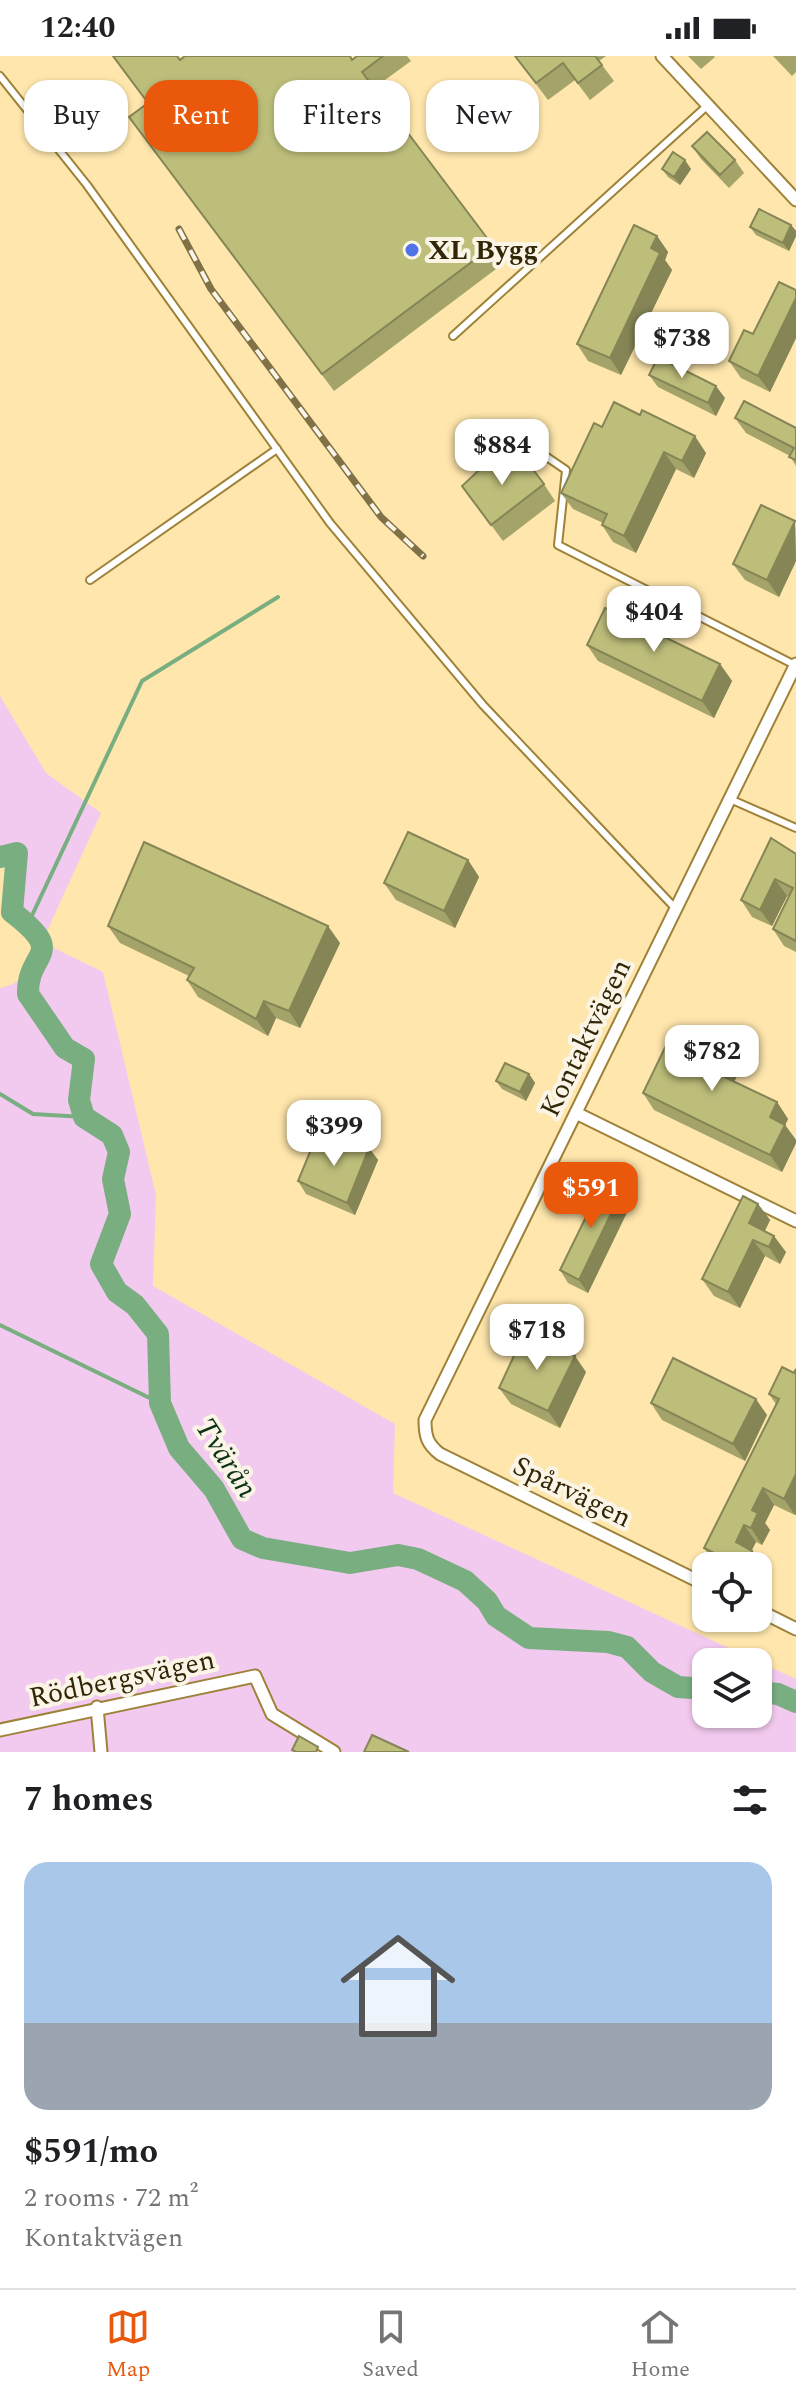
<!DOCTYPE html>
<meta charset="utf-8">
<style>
:root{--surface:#fff;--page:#f2f2f2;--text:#202124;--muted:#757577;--line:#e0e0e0;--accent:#ea580c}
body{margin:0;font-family:Spectral,serif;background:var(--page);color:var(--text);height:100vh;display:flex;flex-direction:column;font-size:30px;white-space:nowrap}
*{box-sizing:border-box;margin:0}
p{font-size:26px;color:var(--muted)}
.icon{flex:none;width:44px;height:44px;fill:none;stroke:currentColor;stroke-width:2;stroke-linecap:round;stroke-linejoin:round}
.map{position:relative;height:1696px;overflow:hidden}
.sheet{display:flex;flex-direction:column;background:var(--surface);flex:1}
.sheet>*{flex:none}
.guide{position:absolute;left:24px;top:24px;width:748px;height:72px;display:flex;gap:16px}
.controls{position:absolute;left:692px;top:1496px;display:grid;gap:16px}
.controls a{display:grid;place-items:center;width:80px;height:80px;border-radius:16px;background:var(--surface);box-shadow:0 2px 6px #0004;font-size:40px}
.price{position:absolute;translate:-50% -68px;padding:0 18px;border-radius:16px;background:#fff;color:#222;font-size:26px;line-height:52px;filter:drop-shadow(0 2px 4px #0008)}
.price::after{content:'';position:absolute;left:50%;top:48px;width:24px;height:18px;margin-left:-12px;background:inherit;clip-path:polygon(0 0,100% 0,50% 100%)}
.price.on{background:var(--accent);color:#fff}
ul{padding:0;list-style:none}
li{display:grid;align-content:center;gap:16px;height:424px;padding:0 24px}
li span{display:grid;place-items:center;height:248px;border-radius:24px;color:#555}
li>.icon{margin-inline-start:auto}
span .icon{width:144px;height:144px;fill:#fffc;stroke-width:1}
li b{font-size:34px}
h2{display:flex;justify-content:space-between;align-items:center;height:96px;padding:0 24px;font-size:34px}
.tag{padding:0 28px;border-radius:24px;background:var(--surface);box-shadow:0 2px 6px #0004;font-size:28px;line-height:72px}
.tag.on{background:var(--accent);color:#fff}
.status{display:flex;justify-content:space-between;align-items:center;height:56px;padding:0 40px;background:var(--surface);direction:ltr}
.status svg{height:22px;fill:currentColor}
.dock{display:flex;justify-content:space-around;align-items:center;height:112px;border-top:2px solid var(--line);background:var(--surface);font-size:22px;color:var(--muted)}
.dock a{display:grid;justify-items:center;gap:4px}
.dock .on{color:var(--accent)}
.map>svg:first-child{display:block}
.green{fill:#f2caef;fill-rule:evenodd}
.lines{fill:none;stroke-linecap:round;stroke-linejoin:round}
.stream{stroke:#79ae80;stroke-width:4}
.river{stroke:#79ae80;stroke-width:22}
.service-casing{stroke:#9e8238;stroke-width:10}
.minor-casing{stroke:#9e8238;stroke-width:15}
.service{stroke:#fff;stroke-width:6}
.minor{stroke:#fff;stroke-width:11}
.rail-casing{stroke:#817147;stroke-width:7}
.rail{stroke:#fbf5e7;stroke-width:4;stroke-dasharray:12;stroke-linecap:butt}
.wall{fill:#a3a36a}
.shaded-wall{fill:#858556}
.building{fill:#bebe7b;stroke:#858556;stroke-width:2}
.poi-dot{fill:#5173e8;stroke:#fbf5e7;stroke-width:3}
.labels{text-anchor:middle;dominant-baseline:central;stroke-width:8;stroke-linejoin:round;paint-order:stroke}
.poi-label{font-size:28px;font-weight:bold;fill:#312606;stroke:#fbf5e7;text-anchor:start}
.street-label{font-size:28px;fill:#312606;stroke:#fbf5e7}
.water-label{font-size:30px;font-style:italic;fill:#0b3415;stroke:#fbf5e7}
</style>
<div class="status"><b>12:40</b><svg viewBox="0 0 49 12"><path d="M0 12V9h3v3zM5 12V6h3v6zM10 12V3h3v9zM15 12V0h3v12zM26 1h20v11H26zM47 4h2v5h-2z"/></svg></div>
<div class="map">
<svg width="796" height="1696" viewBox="0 0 796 1696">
<rect width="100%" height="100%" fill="#fee6ac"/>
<path class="green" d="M 0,640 L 46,717 L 101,757 L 42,886 L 103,916 L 156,1139 L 153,1230 L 395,1368 L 393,1437 L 796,1623 L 796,1696 L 0,1696 L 0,932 C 19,929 33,914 43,898 L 41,886 L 12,856 L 17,798 L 0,801 ZM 706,1606 L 758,1606 L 758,1658 L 706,1658 Z"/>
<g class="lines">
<g class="stream">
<polyline points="28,868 142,625 278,541"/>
<polyline points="0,1038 33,1058 84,1061"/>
<polyline points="0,1269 160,1347"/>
</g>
<g class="river">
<path d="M 0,801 L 17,797 L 12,856 C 69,900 27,894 28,938 L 65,992 L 84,1003 L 79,1044 L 84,1061 L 112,1079 L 119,1096 L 113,1123 L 120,1158 L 101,1208 L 117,1236 L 135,1249 L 158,1278 L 160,1347 L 179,1392 L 214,1433 L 242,1483 L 263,1492 L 350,1507 L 398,1499 L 418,1503 L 465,1525 L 487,1545 L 496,1560 L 529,1582 L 608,1586 L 627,1591 L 652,1616 L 678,1631 L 706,1633"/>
<polyline points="758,1636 778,1638 796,1646"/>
</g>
<defs>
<g id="service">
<polyline points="0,20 87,129 330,467 483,649 676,853"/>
<polyline points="453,280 708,49"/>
<polyline points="535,393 566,414 558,489 795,609"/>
<polyline points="90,524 277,393"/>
<polyline points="730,743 796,772"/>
</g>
<g id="minor">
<polyline points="662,0 796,144"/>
<polyline points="576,1057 796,1165"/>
<path d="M 706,1529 L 440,1398 C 427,1388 425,1380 425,1364 L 796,608"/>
<polyline points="758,1554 796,1573"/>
<polyline points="97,1651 101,1696"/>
<polyline points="0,1674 255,1620 272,1658 334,1696"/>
</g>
</defs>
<use href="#service" class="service-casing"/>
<use href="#minor" class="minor-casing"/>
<use href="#service" class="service"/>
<use href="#minor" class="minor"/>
<defs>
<polyline id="rail" points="179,173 211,233 381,461 423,500"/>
</defs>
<use href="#rail" class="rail-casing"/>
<use href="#rail" class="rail"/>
</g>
<g class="wall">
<polygon points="112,0 177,0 180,4 352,4 357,0 407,0 411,5 374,32 504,207 334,335 129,61 148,47"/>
<polygon points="515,0 606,0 599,5 614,25 590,44 575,24 548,44"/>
<polygon points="688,0 714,0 715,1 701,13"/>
<polygon points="773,0 796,0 796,16 792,20"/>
<polygon points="692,90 735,104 744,117 729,132 701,103"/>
<polygon points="662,113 691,113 680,129 668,121"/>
<polygon points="791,169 796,175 796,180 789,195 756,179 750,171"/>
<polygon points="657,180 668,196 665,204 672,214 621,319 588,305 577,288"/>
<polygon points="796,242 796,282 770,336 741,322 729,305 753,278"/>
<polygon points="649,319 725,342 716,360 658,331"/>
<polygon points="735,362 796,372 796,410 790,400 746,377"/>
<polygon points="602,371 706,397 694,422 676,413 636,497 613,486 602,469 603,467 573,453 561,437"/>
<polygon points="505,412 544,428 555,445 503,485 462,430"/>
<polygon points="795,465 796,505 779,541 745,524 733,508"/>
<polygon points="587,589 720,608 732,625 714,662 598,605"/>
<polygon points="796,798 796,896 784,890 773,873 789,841 787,840 772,870 752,861 741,844"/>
<polygon points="468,804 479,821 455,872 396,844 384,827"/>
<polygon points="108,870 340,887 300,972 276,962 268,980 198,941 187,924 189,920 120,887"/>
<polygon points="728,999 739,1016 734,1026 777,1046 788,1063 785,1069 796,1084 796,1087 782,1116 654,1054 643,1037"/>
<polygon points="529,1018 535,1027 526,1045 502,1033 496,1025"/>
<polygon points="346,1092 369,1092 378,1104 355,1159 306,1138 298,1125"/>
<polygon points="632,1146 588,1237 568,1227 560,1214"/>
<polygon points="758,1148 770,1164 765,1175 786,1196 780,1208 765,1200 740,1252 714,1240 702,1223"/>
<polygon points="796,1313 796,1458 795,1459 774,1449 765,1467 770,1474 762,1489 756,1486 752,1494 764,1511 758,1523 758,1510 719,1510 716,1509 704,1492 776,1348 769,1338 794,1317"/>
<polygon points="586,1316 560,1372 511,1348 499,1332"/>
<polygon points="651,1347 767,1359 745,1405 662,1364"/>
</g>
<g class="shaded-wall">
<polygon points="685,104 691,113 680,129 674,121"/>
<polygon points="791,169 796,175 796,180 789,195 783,187"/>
<polygon points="657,180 668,196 665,204 672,214 621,319 610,302 651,192"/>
<polygon points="796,242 796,282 770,336 758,320"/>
<polygon points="716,330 725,342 716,360 708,347"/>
<polygon points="695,380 706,397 694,422 682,405"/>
<polygon points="664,396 676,413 636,497 624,480"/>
<polygon points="795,465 796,505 779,541 767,524"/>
<polygon points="720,608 732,625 714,662 702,645"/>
<polygon points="468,804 479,821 455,872 444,855"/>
<polygon points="775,823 787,840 772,870 760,854"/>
<polygon points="328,870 340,887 300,972 289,955"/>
<polygon points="264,945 276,962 268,980 256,963"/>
<polygon points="728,999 739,1016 730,1034 718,1018"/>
<polygon points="529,1018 535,1027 526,1045 520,1036"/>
<polygon points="777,1046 788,1063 785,1069 796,1084 796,1087 782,1116 770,1099 770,1061"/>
<polygon points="369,1092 378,1104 355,1159 347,1147"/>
<polygon points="623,1133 632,1146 588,1237 579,1224"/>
<polygon points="758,1148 770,1164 760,1184 749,1167"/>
<polygon points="774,1180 786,1196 780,1208 769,1191"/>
<polygon points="753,1184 765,1200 740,1252 728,1236"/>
<polygon points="575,1300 586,1316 560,1372 548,1355"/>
<polygon points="756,1343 767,1359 745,1405 733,1388"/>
<polygon points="796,1418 796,1458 795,1459 784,1443"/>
<polygon points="763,1432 774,1449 765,1467 770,1474 762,1489 751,1472 752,1454"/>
<polygon points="744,1469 756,1486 747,1503 736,1486"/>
<polygon points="752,1495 764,1511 758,1523 758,1510 744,1510"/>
</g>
<g class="building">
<polygon points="113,0 177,0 180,4 185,0 350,0 352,4 357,0 383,0 362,16 493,190 322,318 129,61 148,47"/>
<polygon points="515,0 595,0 602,9 578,27 563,7 536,27"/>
<polygon points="707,76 735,104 720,119 692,90"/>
<polygon points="673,96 685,104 674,121 662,113"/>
<polygon points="759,153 791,169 783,187 750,171"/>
<polygon points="634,169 657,180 651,192 660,197 610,302 577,288"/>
<polygon points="779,226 796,234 796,242 758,320 729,305 744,274 753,278"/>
<polygon points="658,301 716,330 708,347 649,319"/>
<polygon points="744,345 796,372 796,404 789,401 794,392 735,362"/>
<polygon points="614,346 640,359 642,354 695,380 682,405 664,396 624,480 602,469 607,458 561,437 594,367 602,371"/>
<polygon points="495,399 505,412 522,399 544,428 491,469 462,430"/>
<polygon points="761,449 795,465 767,524 733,508"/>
<polygon points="605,552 720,608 702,645 587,589"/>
<polygon points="408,776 468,804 444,855 384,827"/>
<polygon points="771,782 796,798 796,885 773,873 793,832 775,823 760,854 741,844"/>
<polygon points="144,786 328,870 289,955 264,945 256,963 187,924 194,912 108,870"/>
<polygon points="674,973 728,999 718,1018 777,1046 770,1061 785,1069 770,1099 643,1037"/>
<polygon points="505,1007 529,1018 520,1036 496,1025"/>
<polygon points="317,1079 346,1092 350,1084 369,1092 347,1147 298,1125"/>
<polygon points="604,1124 623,1133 579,1224 560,1214"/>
<polygon points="743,1140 758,1148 749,1167 774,1180 769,1191 753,1184 728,1236 702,1223"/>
<polygon points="525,1276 575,1300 548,1355 499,1332"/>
<polygon points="673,1302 756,1343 733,1388 651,1347"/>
<polygon points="782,1311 794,1317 796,1313 796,1418 784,1443 763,1432 752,1454 758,1457 751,1472 744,1469 736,1486 752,1495 744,1510 740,1510 704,1492 779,1343 769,1338"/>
<polygon points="372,1679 409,1696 364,1696"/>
<polygon points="299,1680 318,1691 316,1696 296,1696 292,1694"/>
</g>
<circle class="poi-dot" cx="412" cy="194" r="8"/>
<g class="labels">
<g class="poi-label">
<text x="428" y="194">XL Bygg</text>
</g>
<g class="street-label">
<text transform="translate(586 982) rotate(-64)">Kontaktvägen</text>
<text transform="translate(572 1436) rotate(26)">Spårvägen</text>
<text transform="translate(122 1623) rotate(-12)">Rödbergsvägen</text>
</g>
<g class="water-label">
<text transform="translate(226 1402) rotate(57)">Tvärån</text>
</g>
</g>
</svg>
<div class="controls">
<a><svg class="icon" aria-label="locate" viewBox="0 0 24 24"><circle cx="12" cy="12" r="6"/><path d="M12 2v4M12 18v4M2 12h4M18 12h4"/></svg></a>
<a><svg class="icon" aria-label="layers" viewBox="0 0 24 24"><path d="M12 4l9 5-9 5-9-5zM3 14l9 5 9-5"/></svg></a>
</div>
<b class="price" style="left:682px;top:324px">$738</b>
<b class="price" style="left:502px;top:431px">$884</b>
<b class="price" style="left:654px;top:598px">$404</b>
<b class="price" style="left:712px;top:1037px">$782</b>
<b class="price" style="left:334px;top:1112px">$399</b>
<b class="price on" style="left:591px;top:1174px">$591</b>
<b class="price" style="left:537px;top:1316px">$718</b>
<div class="guide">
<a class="tag">Buy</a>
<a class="tag on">Rent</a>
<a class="tag">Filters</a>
<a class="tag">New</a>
</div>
</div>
<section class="sheet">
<h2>7 homes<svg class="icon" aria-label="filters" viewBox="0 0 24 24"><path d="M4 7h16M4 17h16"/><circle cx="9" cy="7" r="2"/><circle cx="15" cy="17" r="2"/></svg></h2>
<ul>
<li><span style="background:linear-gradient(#a9c7e8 65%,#9aa5b1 0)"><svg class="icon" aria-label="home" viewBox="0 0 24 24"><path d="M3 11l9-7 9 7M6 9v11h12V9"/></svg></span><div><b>$591/mo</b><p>2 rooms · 72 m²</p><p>Kontaktvägen</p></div></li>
</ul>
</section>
<nav class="dock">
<a class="on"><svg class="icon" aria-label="map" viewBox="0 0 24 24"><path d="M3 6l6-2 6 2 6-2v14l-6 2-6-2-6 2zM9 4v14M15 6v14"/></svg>Map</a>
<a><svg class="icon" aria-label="saved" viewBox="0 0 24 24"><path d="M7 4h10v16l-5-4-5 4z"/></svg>Saved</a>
<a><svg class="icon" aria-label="home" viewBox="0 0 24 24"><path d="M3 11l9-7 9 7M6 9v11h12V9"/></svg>Home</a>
</nav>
